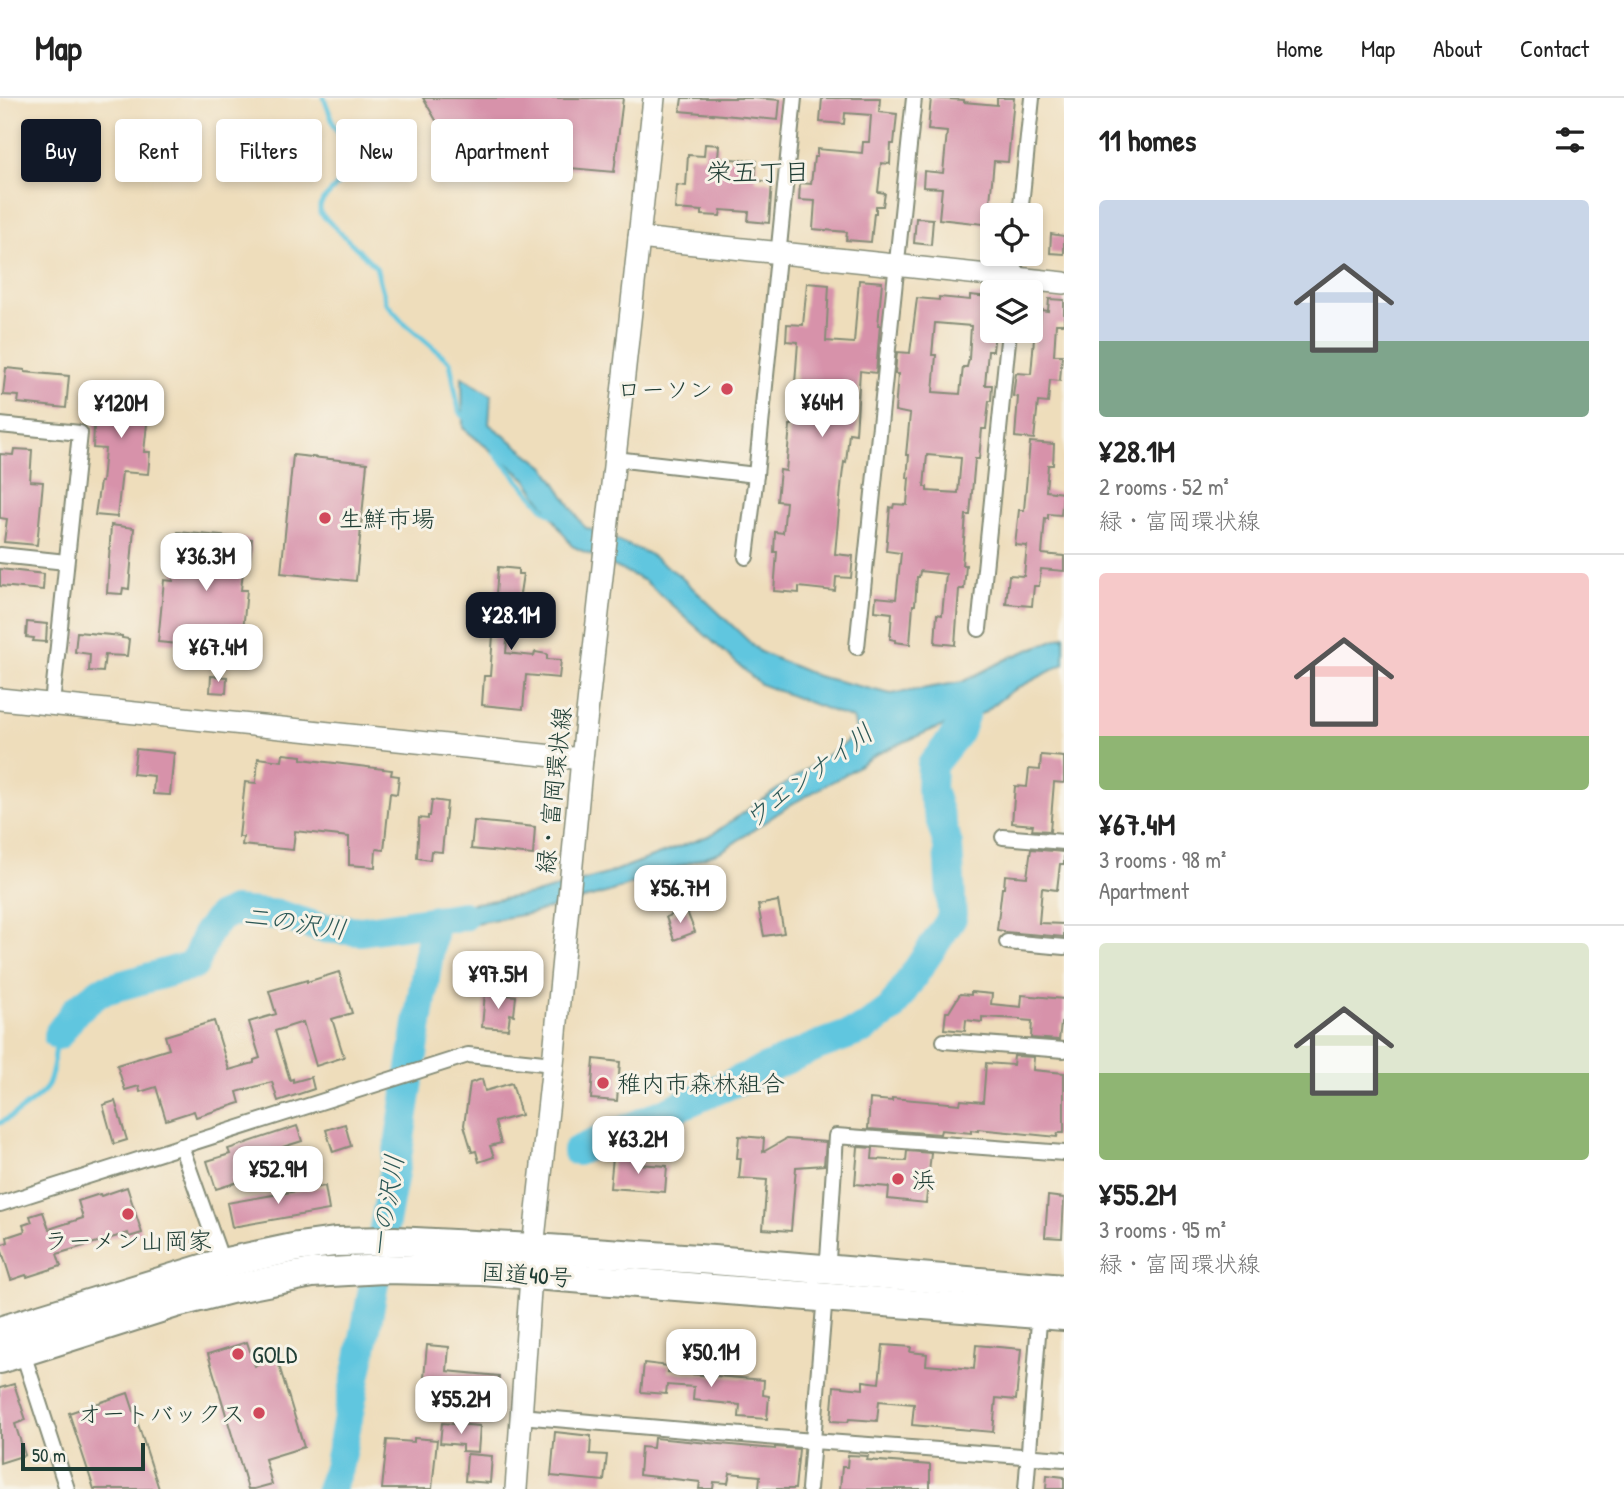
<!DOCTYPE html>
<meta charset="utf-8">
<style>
:root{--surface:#fff;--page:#f6f6f6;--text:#222;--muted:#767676;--line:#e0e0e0;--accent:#111827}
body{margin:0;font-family:"Patrick Hand","Klee One",sans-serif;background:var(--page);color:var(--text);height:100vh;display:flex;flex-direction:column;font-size:26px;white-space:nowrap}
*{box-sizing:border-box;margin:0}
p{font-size:23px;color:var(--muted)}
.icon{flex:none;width:38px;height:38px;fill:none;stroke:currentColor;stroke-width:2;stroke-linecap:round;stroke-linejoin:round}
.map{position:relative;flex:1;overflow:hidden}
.sheet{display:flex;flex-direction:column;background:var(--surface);width:560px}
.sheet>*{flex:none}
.guide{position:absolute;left:21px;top:21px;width:665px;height:63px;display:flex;gap:14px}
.tools{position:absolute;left:980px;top:105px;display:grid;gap:14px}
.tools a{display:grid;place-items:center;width:63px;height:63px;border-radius:7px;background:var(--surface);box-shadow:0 4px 10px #0003;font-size:35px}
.scale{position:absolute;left:21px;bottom:18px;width:124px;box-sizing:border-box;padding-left:7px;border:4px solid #1f3d34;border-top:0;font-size:19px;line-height:24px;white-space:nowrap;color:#1f3d34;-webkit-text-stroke:5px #f7f3e8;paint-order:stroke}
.price{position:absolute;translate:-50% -60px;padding:0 16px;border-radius:14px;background:#fff;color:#222;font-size:23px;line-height:46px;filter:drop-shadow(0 2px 4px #0008)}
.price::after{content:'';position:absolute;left:50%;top:42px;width:21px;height:16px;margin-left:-10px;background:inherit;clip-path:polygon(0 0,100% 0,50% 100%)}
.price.selected{background:var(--accent);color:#fff}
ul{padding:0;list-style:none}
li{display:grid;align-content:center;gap:14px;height:371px;padding:0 35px}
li+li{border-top:2px solid var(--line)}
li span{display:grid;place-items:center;height:217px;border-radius:7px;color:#555}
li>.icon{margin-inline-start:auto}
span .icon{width:126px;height:126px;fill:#fffc;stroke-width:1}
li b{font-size:30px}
h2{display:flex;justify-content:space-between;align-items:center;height:84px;padding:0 35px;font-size:30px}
.chip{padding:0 24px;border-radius:7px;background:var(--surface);box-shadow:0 4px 10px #0003;font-size:24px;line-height:63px}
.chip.selected{background:var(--accent);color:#fff}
header{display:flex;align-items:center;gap:42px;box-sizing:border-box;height:98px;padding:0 35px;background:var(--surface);border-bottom:2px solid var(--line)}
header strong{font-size:33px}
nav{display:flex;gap:38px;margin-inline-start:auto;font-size:24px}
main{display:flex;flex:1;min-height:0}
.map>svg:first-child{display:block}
.water{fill:#61c6df;stroke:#40828a;stroke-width:2}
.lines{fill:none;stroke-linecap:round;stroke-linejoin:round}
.stream{stroke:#61c6df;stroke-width:5}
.river{stroke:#61c6df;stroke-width:30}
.building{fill:#d792aa;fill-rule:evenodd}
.street-casing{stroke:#868d78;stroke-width:18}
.secondary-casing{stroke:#868d78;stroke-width:24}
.highway-casing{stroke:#868d78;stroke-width:32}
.street{stroke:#fff;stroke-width:14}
.secondary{stroke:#fff;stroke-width:21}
.highway{stroke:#fff;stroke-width:28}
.poi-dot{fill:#d1495b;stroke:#f7f3e8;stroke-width:2.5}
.labels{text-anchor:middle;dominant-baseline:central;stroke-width:6;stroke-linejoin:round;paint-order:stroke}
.poi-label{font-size:24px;fill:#1f3d34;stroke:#f7f3e8;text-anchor:start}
.street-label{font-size:24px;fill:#1f3d34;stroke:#f7f3e8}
.neighbourhood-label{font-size:26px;fill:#1f3d34;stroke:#f7f3e8}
.water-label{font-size:26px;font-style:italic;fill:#2c5856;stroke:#f7f3e8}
</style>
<header>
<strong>Map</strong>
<nav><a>Home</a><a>Map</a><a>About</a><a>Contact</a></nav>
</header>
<main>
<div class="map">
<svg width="1064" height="1391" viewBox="0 0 1064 1391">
<rect width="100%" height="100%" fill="#f7f3e8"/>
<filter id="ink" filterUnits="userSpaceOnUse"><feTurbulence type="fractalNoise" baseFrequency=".0143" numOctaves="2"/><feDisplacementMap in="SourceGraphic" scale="14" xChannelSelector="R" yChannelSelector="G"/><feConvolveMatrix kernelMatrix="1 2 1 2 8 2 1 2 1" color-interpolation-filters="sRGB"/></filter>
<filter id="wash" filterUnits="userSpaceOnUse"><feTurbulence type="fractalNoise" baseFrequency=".00686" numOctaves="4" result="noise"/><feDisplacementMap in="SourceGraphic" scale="28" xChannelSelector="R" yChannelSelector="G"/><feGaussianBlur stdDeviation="1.57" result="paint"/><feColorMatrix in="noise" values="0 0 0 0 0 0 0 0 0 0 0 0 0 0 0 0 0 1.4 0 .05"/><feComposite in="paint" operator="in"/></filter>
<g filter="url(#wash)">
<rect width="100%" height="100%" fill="#edb"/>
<polygon class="water" points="462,279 491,297 489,326 546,370 584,429 647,455 679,477 760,554 817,578 891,596 962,584 1011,559 1064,538 1064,566 1010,594 983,615 929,633 877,656 844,677 790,707 722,753 609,794 533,815 422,834 426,813 539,795 607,776 711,737 845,645 856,631 853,621 760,586 645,483 572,448 526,381 463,330"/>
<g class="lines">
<g class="stream">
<polyline points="324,0 334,27 350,56 348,76 323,102 320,108 320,115 376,169 386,205 403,224 450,264 459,313 467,322"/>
<polyline points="494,354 544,411 554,418"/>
<path d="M 0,1025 C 10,1020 44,997 48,987 C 55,972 54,953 58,937"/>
</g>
<g class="river">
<polyline points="58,937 76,912 101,893 194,867 207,835 220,819 234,813 280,817 321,830 361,833 463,818"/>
<polyline points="577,1053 817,948 864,931 891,911 952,820 948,747 931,691 932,667 959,633 970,599"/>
<polyline points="330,1391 338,1370 366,1230 399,1047 434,823"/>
</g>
</g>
<g id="blocks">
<g class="building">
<polygon points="423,0 623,0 614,74 458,60"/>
<polygon points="682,0 753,0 780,2 778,22 680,13"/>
<polygon points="822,0 880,0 879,14 897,16 894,46 891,46 890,66 881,65 878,94 885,95 883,108 876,108 876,115 874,115 871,144 846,142 847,134 813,131 815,103 799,102 800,85 811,86 814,59 817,59 817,51 862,55 863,44 869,44 871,17 845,15 844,26 820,24"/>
<polygon points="931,0 964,2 964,4 997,7 997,0 1014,0 1008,64 994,63 990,104 1011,106 1011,117 992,117 992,127 939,121 942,90 923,89 924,73 943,75 947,34 928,32"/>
<polygon points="705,46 719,47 718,60 757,63 755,82 772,84 769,125 748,123 749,114 721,112 720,118 702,117 702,113 675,111 677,87 686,88 688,57 704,58"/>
<polygon points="916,120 933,121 931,147 914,145"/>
<polygon points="1051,136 1064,138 1064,156 1050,155"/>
<polygon points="859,182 882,184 878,227 880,227 876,275 860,273 856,336 849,335 846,365 844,364 842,379 835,456 853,458 851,480 836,479 835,493 799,489 799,495 774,493 777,454 774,454 775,434 783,435 786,404 777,403 780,372 786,373 790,327 792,327 798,244 786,243 787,226 803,227 807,185 829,187 826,243 854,245"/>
<path d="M 970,197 L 989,199 L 988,216 L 992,216 L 992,233 L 995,233 L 993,253 L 988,253 L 985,287 L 992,287 L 991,303 L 989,303 L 986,331 L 982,331 L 979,361 L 975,361 L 970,417 L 966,417 L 962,467 L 966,467 L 964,491 L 959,491 L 955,547 L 935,545 L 937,516 L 942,517 L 946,476 L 920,473 L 919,479 L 917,479 L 915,507 L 913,507 L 910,546 L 895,544 L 895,542 L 890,541 L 892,515 L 875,513 L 876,499 L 896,501 L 901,455 L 886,453 L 890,409 L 893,410 L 894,406 L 907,407 L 909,380 L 907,380 L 909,357 L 906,357 L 910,316 L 895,313 L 898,276 L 895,276 L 897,254 L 910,255 L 917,200 L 939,202 L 939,199 L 970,202 ZM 935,225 L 971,228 L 969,261 L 967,269 L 963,269 L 960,296 L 933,294 L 936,257 L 932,257 ZM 927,357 L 961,360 L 958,395 L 927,393 L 927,389 L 924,389 Z"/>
<polygon points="1049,201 1064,202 1064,226 1056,226 1054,257 1062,257 1060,283 1050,282 1048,305 1038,304 1034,341 1015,339 1018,299 1013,298 1016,275 1031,276 1035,229 1040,229 1041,212 1048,213"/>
<polygon points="6,270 25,272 25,274 69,278 66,310 18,305 19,298 3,297"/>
<polygon points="110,282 151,288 144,354 150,354 148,376 122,374 117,419 95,417 100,384 102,384 105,351 93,350 94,329 97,311 100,311 101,302 109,303"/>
<polygon points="1030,344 1054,346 1053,367 1048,367 1046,393 1063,395 1061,417 1048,416 1048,421 1045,420 1042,456 1064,458 1064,473 1041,471 1039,488 1034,488 1032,508 1006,506 1009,477 1024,478 1027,448 1015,447 1019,412 1024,412"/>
<polygon points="14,351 32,352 30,383 43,384 37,447 4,444 7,421 0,420 0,356 13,357"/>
<polygon points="293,357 367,365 356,483 281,475"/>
<polygon points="111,427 134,430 129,491 123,490 122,496 107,495"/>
<polygon points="178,434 252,441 250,464 244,463 241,492 247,492 241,552 158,544 164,482 173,483"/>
<polygon points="498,469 518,471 518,476 523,476 519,502 515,502 515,507 510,507 506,555 534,558 535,554 547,556 547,561 561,562 559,580 526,577 523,611 482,607 484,578 490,578"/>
<polygon points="0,471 44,476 43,492 0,488"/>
<polygon points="27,524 47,526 46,544 33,543 34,540 26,539"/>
<polygon points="77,534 122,538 122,540 129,541 127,558 105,557 103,574 89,573 90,556 75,554"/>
<polygon points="211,578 227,579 226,595 210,594"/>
<polygon points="136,651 174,655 170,697 153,696 154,678 133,676"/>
<polygon points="283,656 302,658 302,661 392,672 391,677 399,678 397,696 390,695 384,752 376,751 375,769 349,767 349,739 295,733 293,752 242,747 243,739 239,739 245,684 256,685 258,660 282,663"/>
<polygon points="1041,657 1064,659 1064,685 1054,684 1050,733 1032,732 1033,727 1012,725 1015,688 1027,689 1029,671 1040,672"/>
<polygon points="432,702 447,704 442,754 431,753 430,762 417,760 419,720 428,721 428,718 430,718"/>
<polygon points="474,723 535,729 533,757 471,751"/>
<polygon points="1031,751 1064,754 1064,766 1060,766 1057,792 1042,790 1039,825 1064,826 1064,839 1004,834 1004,833 997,832 1002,790 1004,790 1005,777 1027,779"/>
<polygon points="778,803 784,835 764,838 758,807"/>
<polygon points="686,811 695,834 674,842 666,819"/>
<polygon points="339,874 352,915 332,921 344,959 316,968 303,924 275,933 290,982 293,981 293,984 311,979 314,991 278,1003 272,984 237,994 240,1005 196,1019 194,1013 166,1022 156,989 140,994 139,988 125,992 117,967 169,951 165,938 214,923 229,972 254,965 254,962 260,960 249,924 276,916 269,893 307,882 307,884"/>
<polygon points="971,894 992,896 991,906 1021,909 1022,897 1064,901 1064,926 1061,925 1059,942 1031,940 1032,923 1020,922 1020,921 982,919 982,924 966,922 965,933 944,931 946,914 949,914 960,896 971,897"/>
<polygon points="485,895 516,898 514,917 510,916 508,931 482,929"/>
<polygon points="1014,958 1034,959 1033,972 1064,975 1064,1035 1058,1035 1057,1039 978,1031 978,1033 971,1032 971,1035 941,1032 940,1036 868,1031 870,1001 892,1003 892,1000 960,1006 961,1002 983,1004 986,965 1013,967"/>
<polygon points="594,961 620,964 617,1003 591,1001"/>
<polygon points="482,981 485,993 512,985 521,1017 495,1024 501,1045 490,1048 494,1059 479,1064 476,1053 472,1054 464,1027 470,985"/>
<polygon points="115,1003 127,1042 114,1046 103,1007"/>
<polygon points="345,1026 351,1048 333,1054 326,1032"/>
<polygon points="297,1028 302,1043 283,1049 289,1068 216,1091 207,1063 230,1056 228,1051"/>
<polygon points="739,1038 764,1040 763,1054 786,1041 826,1044 824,1067 796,1069 791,1133 763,1131 767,1082 739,1080 741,1060 737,1060"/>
<polygon points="858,1049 873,1050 872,1061 906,1063 907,1053 931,1055 926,1105 888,1101 889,1089 855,1086"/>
<polygon points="613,1059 636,1061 636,1066 667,1068 665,1094 610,1090"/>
<polygon points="325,1088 329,1112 232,1129 227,1105"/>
<polygon points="127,1089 142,1135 129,1139 128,1135 57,1156 61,1168 27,1179 26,1177 11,1182 0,1147 8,1144 7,1139 25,1133 23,1127 32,1124 30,1118 43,1114 49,1131 83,1120 78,1103 100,1096 101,1098"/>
<polygon points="1048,1098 1064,1100 1062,1140 1045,1139"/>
<polygon points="247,1244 255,1268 277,1261 304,1349 265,1361 272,1386 254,1391 248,1391 208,1256"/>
<polygon points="427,1247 449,1249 447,1273 499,1278 497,1304 445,1299 444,1305 429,1304 430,1292 423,1291"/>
<polygon points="883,1247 911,1249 910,1254 927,1256 926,1267 974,1271 976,1247 1021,1251 1016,1302 996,1300 993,1334 912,1327 914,1306 879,1303 877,1323 849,1321 848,1324 831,1323 834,1288 863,1291 863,1283 879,1285"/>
<polygon points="644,1265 669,1268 668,1274 764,1282 763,1297 769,1298 767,1321 739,1319 740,1307 693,1302 694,1289 667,1287 666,1296 641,1294"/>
<polygon points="14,1286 26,1322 15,1326 25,1357 0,1365 0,1290"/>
<polygon points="128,1295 159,1391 94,1391 69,1315"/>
<polygon points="442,1325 480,1328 478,1354 462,1353 462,1347 440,1345"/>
<polygon points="555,1334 591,1338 590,1356 607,1357 604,1383 551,1378"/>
<polygon points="414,1340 437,1342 432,1391 382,1391 387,1342 414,1344"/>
<polygon points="654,1340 775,1351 775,1349 799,1351 795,1391 759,1391 760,1378 730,1375 728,1385 714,1384 713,1391 699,1391 700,1384 639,1377 641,1349 653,1350"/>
<polygon points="467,1356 492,1358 490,1385 465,1383"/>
<polygon points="848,1357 868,1358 867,1362 930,1367 930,1391 840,1391 842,1369 847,1369"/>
<polygon points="1047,1377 1064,1379 1064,1391 1046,1391"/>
</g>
</g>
</g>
<g filter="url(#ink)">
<use href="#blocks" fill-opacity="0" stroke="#868d78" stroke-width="2"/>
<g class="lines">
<defs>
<g id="street">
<polyline points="1020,117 1032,0"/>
<polyline points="1013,194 1016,156"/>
<polyline points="0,327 80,335 52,606"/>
<polyline points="615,361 756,377"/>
<polyline points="0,457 66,464"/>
<polyline points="746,459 756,377 794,0"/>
<polyline points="979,531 1009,233"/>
<polyline points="857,549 914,0"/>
<polyline points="1003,739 1064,744"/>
<polyline points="1007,844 1064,849"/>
<polyline points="944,943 1064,952"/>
<polyline points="181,1048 224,1169"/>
<polyline points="0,1106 468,957 553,966"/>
<polyline points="827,1177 836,1038 1064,1055"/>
<polyline points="21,1249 67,1391"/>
<polyline points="520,1318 813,1343 1064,1361"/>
<polyline points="809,1391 825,1197"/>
<polyline points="1026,1391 1040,1211"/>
</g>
<g id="secondary">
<polyline points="639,140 1064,185"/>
<polyline points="0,601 582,661"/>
<polyline points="516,1391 533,1150 553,966 582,661 639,140 654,0"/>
</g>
<g id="highway">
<polyline points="0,1233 222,1165 298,1149 335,1144 395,1143 533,1150 713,1162 1064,1191"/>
<polyline points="0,1261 176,1205 231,1191 312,1175 384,1171 482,1173 1064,1218"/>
</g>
</defs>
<use href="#street" class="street-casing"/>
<use href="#secondary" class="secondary-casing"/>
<use href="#highway" class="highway-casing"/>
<use href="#street" class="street"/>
<use href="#secondary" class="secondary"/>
<use href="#highway" class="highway"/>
</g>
</g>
<g class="poi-dot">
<circle cx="727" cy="291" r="7"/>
<circle cx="325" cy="420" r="7"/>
<circle cx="603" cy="985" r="7"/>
<circle cx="898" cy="1081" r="7"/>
<circle cx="128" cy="1116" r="7"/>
<circle cx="238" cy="1256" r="7"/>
<circle cx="259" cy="1315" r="7"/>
</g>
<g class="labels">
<g class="poi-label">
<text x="713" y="291" text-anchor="end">ローソン</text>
<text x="339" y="420">生鮮市場</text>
<text x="617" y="985">稚内市森林組合</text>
<text x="912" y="1081">浜</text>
<text x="128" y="1142" text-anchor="middle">ラーメン山岡家</text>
<text x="252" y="1256">GOLD</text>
<text x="245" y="1315" text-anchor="end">オートバックス</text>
</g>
<g class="street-label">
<text transform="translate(553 692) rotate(-84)">緑・富岡環状線</text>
<text transform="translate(527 1176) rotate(4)">国道40号</text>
</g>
<g class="neighbourhood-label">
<text x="758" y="73">栄五丁目</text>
</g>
<g class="water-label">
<text transform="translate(808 677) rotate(-37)">ウエンナイ川</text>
<text transform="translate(295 824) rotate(8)">二の沢川</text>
<text transform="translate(386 1108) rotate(-81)">一の沢川</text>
</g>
</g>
</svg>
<div class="tools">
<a><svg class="icon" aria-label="locate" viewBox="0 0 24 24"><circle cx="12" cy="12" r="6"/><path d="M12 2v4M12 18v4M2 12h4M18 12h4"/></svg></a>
<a><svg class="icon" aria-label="layers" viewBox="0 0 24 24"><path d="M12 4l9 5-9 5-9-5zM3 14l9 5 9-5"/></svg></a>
</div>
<div class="scale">50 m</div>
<b class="price" style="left:822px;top:341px">¥64M</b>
<b class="price" style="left:121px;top:342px">¥120M</b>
<b class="price" style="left:206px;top:495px">¥36.3M</b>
<b class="price selected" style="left:511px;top:554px">¥28.1M</b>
<b class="price" style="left:218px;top:586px">¥67.4M</b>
<b class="price" style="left:680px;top:827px">¥56.7M</b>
<b class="price" style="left:498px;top:913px">¥97.5M</b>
<b class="price" style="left:638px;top:1078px">¥63.2M</b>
<b class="price" style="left:278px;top:1108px">¥52.9M</b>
<b class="price" style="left:711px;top:1291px">¥50.1M</b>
<b class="price" style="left:461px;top:1338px">¥55.2M</b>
<div class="guide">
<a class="chip selected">Buy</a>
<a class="chip">Rent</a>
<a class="chip">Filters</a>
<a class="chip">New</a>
<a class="chip">Apartment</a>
</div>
</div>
<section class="sheet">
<h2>11 homes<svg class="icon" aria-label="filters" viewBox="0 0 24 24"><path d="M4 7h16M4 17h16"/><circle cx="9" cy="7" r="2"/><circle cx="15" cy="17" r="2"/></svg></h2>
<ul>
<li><span style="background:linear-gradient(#c9d6e8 65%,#7fa58c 0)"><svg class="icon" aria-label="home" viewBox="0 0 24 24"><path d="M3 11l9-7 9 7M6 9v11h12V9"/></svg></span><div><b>¥28.1M</b><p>2 rooms · 52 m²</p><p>緑・富岡環状線</p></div></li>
<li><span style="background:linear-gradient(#f6c9c9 75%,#8fb573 0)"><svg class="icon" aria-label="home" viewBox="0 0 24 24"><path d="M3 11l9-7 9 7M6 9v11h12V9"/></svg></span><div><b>¥67.4M</b><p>3 rooms · 98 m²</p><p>Apartment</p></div></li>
<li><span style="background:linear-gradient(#dfe7d0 60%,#8fb573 0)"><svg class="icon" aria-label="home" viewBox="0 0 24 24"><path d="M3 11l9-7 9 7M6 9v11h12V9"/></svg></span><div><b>¥55.2M</b><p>3 rooms · 95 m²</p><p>緑・富岡環状線</p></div></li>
</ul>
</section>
</main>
